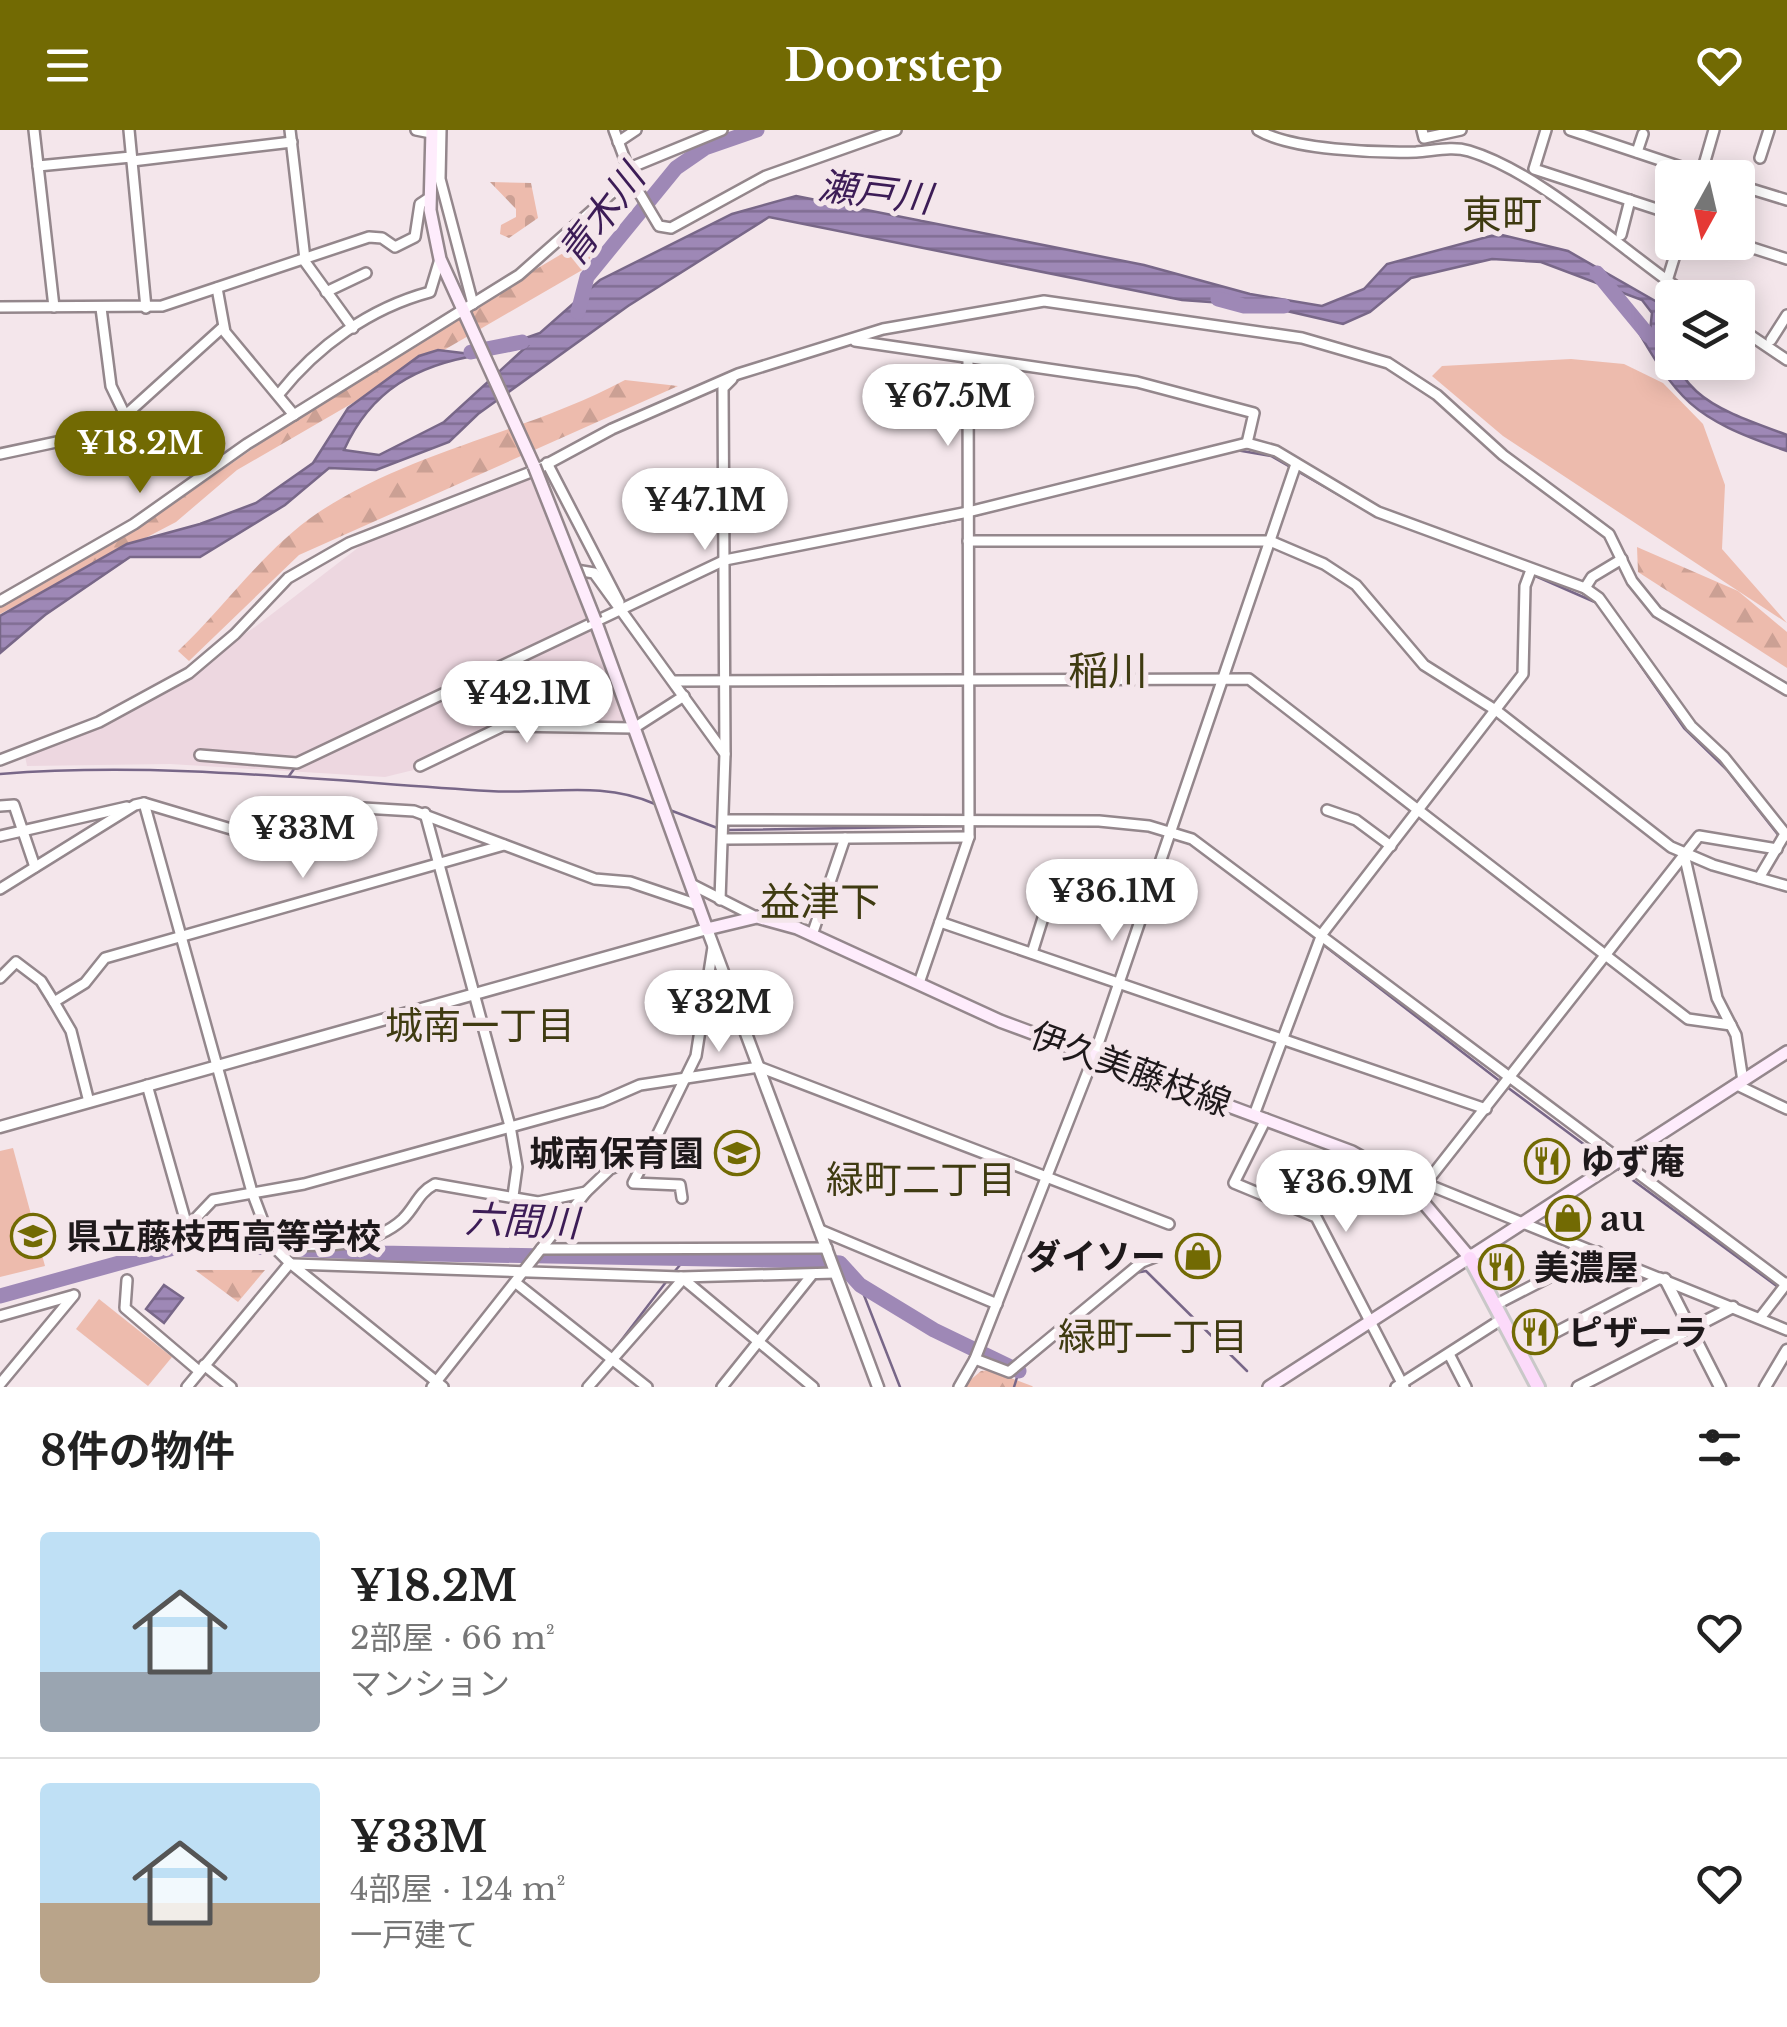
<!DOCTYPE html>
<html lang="ja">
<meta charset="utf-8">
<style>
:root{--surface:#fff;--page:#f2f2f2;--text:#222;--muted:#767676;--line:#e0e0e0;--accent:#726a03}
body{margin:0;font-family:"Libre Baskerville","Noto Sans JP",serif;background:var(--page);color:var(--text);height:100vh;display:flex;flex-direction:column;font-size:38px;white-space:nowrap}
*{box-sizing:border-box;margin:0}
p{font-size:32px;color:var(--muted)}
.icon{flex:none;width:55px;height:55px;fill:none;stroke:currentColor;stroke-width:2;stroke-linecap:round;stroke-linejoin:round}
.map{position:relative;height:1257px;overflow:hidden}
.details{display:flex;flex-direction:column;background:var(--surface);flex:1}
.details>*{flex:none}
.needle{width:65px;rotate:188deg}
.buttons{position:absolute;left:1655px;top:30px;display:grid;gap:20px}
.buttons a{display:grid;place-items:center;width:100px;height:100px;border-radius:10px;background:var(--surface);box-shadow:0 5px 25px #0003;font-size:50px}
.price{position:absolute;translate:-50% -85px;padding:0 22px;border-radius:35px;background:#fff;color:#222;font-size:32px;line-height:65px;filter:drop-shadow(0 2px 5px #0008)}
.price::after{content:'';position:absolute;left:50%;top:60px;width:30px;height:22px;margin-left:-15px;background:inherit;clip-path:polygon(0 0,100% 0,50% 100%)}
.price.on{background:var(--accent);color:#fff}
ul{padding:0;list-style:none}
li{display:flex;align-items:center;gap:30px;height:250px;padding:0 40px}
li+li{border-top:2px solid var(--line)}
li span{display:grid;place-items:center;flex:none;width:280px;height:200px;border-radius:10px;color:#555}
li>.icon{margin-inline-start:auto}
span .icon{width:120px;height:120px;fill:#fffc;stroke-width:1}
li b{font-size:42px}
h2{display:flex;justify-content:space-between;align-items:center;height:120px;padding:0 40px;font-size:42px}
header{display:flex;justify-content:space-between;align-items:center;height:130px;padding:0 40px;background:var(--accent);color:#fff;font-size:45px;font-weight:700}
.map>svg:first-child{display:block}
.built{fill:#edd7e0}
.grass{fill:#edbbad}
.forest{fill:url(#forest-firs)}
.cemetery{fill:url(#cemetery-stones)}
.water{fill:url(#water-rules);stroke:#786788;stroke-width:2.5}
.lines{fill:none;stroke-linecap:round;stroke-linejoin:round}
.stream{stroke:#786788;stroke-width:2.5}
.river{stroke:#9e88b6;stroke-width:15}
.minor-casing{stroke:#94878c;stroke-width:14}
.tertiary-casing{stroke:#94878c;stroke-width:15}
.secondary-casing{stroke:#94878c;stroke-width:16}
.primary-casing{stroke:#c9c8c8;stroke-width:18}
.minor{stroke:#fff;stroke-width:9}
.tertiary{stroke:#fff;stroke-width:10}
.secondary{stroke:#feecfc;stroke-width:11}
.primary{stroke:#fcdafa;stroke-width:12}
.secondary-bridge-casing{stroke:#94878c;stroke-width:16;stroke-linecap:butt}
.secondary-bridge{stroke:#feecfc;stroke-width:11}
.labels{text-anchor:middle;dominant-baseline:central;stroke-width:10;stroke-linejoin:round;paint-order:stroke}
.street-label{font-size:35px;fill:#1e191b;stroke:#f4e6eb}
.poi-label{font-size:35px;font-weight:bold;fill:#1e191b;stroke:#f4e6eb;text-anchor:start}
.water-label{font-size:38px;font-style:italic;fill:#3c1c56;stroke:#f4e6eb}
.neighbourhood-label{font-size:38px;fill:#3f3b11;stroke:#f4e6eb}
.quarter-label{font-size:40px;fill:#3f3b11;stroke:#f4e6eb}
</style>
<header><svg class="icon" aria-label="menu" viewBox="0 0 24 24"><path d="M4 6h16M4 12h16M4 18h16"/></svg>Doorstep<svg class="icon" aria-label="heart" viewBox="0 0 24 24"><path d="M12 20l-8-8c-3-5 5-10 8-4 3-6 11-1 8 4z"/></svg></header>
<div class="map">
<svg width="1787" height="1257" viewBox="0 0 1787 1257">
<defs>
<pattern id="forest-firs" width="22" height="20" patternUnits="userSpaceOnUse" patternTransform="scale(2.5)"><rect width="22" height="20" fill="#edbbad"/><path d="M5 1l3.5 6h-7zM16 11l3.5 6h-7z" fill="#cba094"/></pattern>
<pattern id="cemetery-stones" width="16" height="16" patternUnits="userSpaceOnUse" patternTransform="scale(2.5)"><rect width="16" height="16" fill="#edbbad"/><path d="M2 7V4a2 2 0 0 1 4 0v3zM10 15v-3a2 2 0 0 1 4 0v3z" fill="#cba094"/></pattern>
<pattern id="water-rules" width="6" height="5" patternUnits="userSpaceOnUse" patternTransform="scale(2.5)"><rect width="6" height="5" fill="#9e88b6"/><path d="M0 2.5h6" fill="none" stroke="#806e93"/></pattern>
</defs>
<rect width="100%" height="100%" fill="#f4e6eb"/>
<polygon class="built" points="534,348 625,594 503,596 430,636 385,647 170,634 27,636 25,626 126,584 255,497 372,407"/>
<g class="grass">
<polygon points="1571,229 1624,234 1663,253 1703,294 1725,355 1722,419 1787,493 1503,306 1432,246 1442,236"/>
<polygon points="13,1018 45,1136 0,1147 0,1021"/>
<polygon points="99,1169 172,1227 148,1256 76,1199"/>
</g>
<g class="forest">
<polygon points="587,109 596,117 584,139 237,340 176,392 0,484 0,477 154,387 377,233"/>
<path d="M 625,250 L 678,256 L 299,425 L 189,531 L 178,521 C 225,477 264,419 319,382 C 413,320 526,303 625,250 Z"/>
<polygon points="1637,417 1738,461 1787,502 1787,538 1638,442"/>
<polygon points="195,1140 265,1140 238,1172"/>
<polygon points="990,1240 1032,1256 1033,1257 962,1257 981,1241"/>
</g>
<polygon class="cemetery" points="490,52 531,53 538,88 509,108 500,104 501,95 516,87 516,79"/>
<g class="water">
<path d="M 796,66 L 1144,135 L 1250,164 L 1322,176 L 1364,159 L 1387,134 L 1498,104 L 1568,121 L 1657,172 C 1674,264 1702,274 1787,305 L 1787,321 C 1690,287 1679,273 1628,184 L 1650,201 L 1652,183 L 1642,170 L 1541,132 L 1492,129 L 1411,148 L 1370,182 L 1343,194 L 1265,176 L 1182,170 L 769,87 L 628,176 L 478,284 L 449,312 L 376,340 L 329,338 L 285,375 L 200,427 L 130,427 L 45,485 L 0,523 L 0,486 L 127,414 L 200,394 L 256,373 L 313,333 L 348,278 L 419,226 L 438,220 L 479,225 C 417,235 371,260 344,320 L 379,325 L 444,292 L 526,217 L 505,221 L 502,216 L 540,203 L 600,150 L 732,84 Z"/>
<polygon points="164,1155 183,1168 164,1193 146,1179"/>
</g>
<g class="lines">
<g class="stream">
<polyline points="1236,320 1271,326 1367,381"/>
<polyline points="974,386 995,380"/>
<polyline points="1412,399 1526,442"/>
<polyline points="817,416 966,388"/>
<polyline points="1533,445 1597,473 1684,598 1727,640 1779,706"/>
<path d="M 0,644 C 163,631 326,651 489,661 C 547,665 600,650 655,674"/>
<polyline points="289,646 294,639 581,503"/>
<polyline points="667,679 720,699"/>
<polyline points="973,696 1040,695"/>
<polyline points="728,700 965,696"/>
<polyline points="1238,749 1315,808"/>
<polyline points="1321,813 1501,952"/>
<polyline points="1507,957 1609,1033"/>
<polyline points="1615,1037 1778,1157"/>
<polyline points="674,1142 686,1128"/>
<polyline points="1135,1143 1146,1141 1247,1241"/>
<polyline points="860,1155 900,1257"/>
<polyline points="610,1225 666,1152"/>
<polyline points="1014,1257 1019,1241 1075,1193"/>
</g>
<g class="river">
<polyline points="1597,143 1649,206"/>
<polyline points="1218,169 1244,176 1284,176"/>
<polyline points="578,182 587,147 676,38 705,18 757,0"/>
<polyline points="471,222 522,212"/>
<polyline points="0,1166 188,1114 380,1123 816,1131 840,1133 860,1155 934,1200 1019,1241"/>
</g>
<defs>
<g id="minor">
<polyline points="34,0 54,177"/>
<polyline points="129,0 146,178"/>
<polyline points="290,0 305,129"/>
<polyline points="416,0 431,3"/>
<polyline points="441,0 440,49 473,174"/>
<polyline points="614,0 634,54 659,96 671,98 766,46 896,0"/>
<path d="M 1258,0 C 1291,20 1376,23 1416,22 C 1433,21 1452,16 1469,21 C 1542,43 1626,124 1692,168"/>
<polyline points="1422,0 1424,8 1461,0"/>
<polyline points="1546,0 1534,39 1672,84"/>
<polyline points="1570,0 1714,48"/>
<polyline points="618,12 636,0"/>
<polyline points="1637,22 1643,4"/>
<polyline points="1760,28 1769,0"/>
<polyline points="132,31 292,12"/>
<polyline points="38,36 131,27"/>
<polyline points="627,39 722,0"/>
<polyline points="1701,45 1714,0"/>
<polyline points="1738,55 1787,70"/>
<polyline points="1621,105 1630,70"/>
<polyline points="1734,112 1787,129"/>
<polyline points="303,129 353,198"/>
<polyline points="1667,151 1679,112"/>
<polyline points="217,158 225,202 294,285"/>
<polyline points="326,162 366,143"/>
<polyline points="0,177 162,176 369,107 382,108 395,117 415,107 420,74 429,68"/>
<polyline points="101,178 111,256 125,285"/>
<polyline points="1738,197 1787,230"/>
<polyline points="1771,210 1787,185"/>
<polyline points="855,211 1137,252 1254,283 1247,313 1276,321 1378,382 1585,458 1599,468 1691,596 1724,627 1787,706"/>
<path d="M 279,264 C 317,216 370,178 430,162 L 440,129"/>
<polyline points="0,324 108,301 223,197"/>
<polyline points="547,333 619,472"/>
<polyline points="968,411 1270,411 1324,434 1356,455 1424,535 1497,581 1671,717 1713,735 1787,756"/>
<polyline points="576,440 594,443 725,624 720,770"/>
<polyline points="1585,458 1592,447 1622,429"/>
<polyline points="0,471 134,394 247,314 519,145 630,47"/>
<polyline points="674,551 1249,549 1688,889 1731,895"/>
<polyline points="725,624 723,258 732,249"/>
<polyline points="200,625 297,633 725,430 968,382 1247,313"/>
<polyline points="0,630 99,592 189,543 235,504 288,448 349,413 536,340 612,299 738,244 883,199 1044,171 1302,208 1388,233 1437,265 1503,325 1609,404 1632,451 1657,482 1787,560"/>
<polyline points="420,636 503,596 634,598 684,566"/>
<polyline points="144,673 252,1062 272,1115 290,1133 443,1257"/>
<polyline points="0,676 14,675 35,737"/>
<polyline points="1327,680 1356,690 1391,716"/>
<polyline points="425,683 510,996 517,1037 513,1066"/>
<polyline points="726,690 1099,691 1149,696 1192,709 1787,1155"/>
<polyline points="0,706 127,677"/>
<polyline points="725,709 969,707"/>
<polyline points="1684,724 1717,868 1736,905 1743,951"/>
<polyline points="1759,748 1785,704"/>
<polyline points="691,754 756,787"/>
<polyline points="0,759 135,675 144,673 231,699 296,674 414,681 595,749 630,752 698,775"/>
<polyline points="940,792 1486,979"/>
<polyline points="812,805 845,708"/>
<polyline points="1032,823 1052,759"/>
<polyline points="0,848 16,832 41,851 54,872"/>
<polyline points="919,853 969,707 968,229"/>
<polyline points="147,955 187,1096"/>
<polyline points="1737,955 1787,979"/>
<polyline points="89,972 71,901 54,872 85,853 105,828 504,715"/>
<polyline points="1254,985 1322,804 1523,544 1525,456 1531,440"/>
<polyline points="1266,989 1234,1053 1316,1087 1404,1257"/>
<polyline points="648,1024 633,1053 680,1055 682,1068"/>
<polyline points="1387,1038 1787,1200"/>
<polyline points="1426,1053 1699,706 1777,719"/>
<polyline points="820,1100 997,1174"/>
<polyline points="175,1110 213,1070 304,1054 601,972 640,955 759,937 1169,1094"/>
<path d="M 272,1115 C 313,1116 370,1120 403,1089 C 416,1076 418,1063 435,1054 L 538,1072 L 586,1062"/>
<polyline points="541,1119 827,1118"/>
<polyline points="293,1134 681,1147 835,1143"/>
<polyline points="681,1147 813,1257"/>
<polyline points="127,1150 125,1178 199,1241"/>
<polyline points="516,1153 647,1257"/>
<polyline points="1495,1175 1598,1122"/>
<polyline points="0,1186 71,1166"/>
<polyline points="1760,1188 1787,1153"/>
<polyline points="1520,1221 1660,1148"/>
<polyline points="1449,1224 1466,1257"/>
<polyline points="975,1229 1009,1242 1142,1132 1160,1125"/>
<polyline points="204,1235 231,1257"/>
<polyline points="0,1254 74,1165"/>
<polyline points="187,1257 290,1133"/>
<polyline points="432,1257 586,1062 610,1039 648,1024 696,926 713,817"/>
<polyline points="588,1257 683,1149"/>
<polyline points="722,1257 811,1146"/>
<polyline points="959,1257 975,1229 1094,926 1296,334"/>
<polyline points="1396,1257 1502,1189"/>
</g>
<g id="tertiary">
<polyline points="0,997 707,799 878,1257"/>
<polyline points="1665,1149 1720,1257"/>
<polyline points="1578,1257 1733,1177"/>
<polyline points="1765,1257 1787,1220"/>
</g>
<g id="secondary">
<polyline points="432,0 430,80 440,129 534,336"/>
<polyline points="595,490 707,799 757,787 797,798 1000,891 1352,1022 1407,1053 1470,1128"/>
<polyline points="1269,1257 1787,922"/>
</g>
<polyline id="primary" points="1470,1128 1538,1257"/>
</defs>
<use href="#minor" class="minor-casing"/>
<use href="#tertiary" class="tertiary-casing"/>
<use href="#secondary" class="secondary-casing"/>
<use href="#primary" class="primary-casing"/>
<use href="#minor" class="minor"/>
<use href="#tertiary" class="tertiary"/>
<use href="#secondary" class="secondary"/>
<use href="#primary" class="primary"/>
<defs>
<polyline id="secondary-bridge" points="534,336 595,490"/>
</defs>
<use href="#secondary-bridge" class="secondary-bridge-casing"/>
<use href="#secondary-bridge" class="secondary-bridge"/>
</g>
<defs>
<symbol id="school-ring" viewBox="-11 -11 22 22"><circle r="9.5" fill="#f4e6eb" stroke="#726a03" stroke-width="1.5"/><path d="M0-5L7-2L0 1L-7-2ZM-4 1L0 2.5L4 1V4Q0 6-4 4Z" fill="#726a03"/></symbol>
<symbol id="restaurant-ring" viewBox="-11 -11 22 22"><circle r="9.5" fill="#f4e6eb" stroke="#726a03" stroke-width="1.5"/><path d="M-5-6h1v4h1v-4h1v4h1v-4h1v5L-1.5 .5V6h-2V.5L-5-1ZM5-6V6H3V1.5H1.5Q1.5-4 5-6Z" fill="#726a03"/></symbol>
<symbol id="shop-ring" viewBox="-11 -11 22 22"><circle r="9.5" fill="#f4e6eb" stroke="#726a03" stroke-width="1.5"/><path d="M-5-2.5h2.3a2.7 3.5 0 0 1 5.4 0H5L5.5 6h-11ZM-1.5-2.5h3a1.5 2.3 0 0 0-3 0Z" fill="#726a03"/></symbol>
</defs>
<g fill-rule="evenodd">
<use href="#school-ring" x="712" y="998" width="50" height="50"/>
<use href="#restaurant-ring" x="1522" y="1006" width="50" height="50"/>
<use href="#shop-ring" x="1543" y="1063" width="50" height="50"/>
<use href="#school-ring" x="8" y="1081" width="50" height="50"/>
<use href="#shop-ring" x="1173" y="1101" width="50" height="50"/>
<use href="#restaurant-ring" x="1476" y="1112" width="50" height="50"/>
<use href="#restaurant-ring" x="1510" y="1177" width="50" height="50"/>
</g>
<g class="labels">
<g class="street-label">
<text transform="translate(1131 939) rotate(20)">伊久美藤枝線</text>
</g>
<g class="poi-label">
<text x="704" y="1023" text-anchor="end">城南保育園</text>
<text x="1580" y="1031">ゆず庵</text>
<text x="1600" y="1088">au</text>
<text x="66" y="1106">県立藤枝西高等学校</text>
<text x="1166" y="1126" text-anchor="end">ダイソー</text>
<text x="1534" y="1137">美濃屋</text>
<text x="1568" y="1202">ピザーラ</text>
</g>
<g class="water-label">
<text transform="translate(875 62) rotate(7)">瀬戸川</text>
<text transform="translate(601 85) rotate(-53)">青木川</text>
<text transform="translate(522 1091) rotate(2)">六間川</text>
</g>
<g class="neighbourhood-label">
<text x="480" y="895">城南一丁目</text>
<text x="921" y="1049">緑町二丁目</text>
<text x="1153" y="1206">緑町一丁目</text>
</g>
<g class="quarter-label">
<text x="1502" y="85">東町</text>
<text x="1108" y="541">稲川</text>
<text x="820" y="772">益津下</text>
</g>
</g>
</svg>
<div class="buttons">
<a><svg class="needle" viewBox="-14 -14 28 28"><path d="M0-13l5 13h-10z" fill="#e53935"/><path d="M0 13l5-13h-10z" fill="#767676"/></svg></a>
<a><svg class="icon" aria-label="layers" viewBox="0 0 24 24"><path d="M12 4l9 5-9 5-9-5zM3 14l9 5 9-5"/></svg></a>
</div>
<b class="price" style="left:948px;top:319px">¥67.5M</b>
<b class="price on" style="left:140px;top:366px">¥18.2M</b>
<b class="price" style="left:705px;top:423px">¥47.1M</b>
<b class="price" style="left:527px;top:616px">¥42.1M</b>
<b class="price" style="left:303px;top:751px">¥33M</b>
<b class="price" style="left:1112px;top:814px">¥36.1M</b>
<b class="price" style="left:719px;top:925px">¥32M</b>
<b class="price" style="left:1346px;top:1105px">¥36.9M</b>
</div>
<section class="details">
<h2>8件の物件<svg class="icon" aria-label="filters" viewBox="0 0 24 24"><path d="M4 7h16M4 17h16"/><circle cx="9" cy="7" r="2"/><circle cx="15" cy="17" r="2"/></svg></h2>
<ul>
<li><span style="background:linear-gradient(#bfe0f5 70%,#9aa5b1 0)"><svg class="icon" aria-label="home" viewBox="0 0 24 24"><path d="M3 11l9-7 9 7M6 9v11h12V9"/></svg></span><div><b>¥18.2M</b><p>2部屋 · 66 m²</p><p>マンション</p></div><svg class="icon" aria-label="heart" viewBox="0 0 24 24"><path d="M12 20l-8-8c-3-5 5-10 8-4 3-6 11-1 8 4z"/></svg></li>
<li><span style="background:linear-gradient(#bfe0f5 60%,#b9a48a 0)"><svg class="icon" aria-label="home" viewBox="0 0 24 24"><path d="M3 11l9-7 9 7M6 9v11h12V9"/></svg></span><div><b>¥33M</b><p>4部屋 · 124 m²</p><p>一戸建て</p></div><svg class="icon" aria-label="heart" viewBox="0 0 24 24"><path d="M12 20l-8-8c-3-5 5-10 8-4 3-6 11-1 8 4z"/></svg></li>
</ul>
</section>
